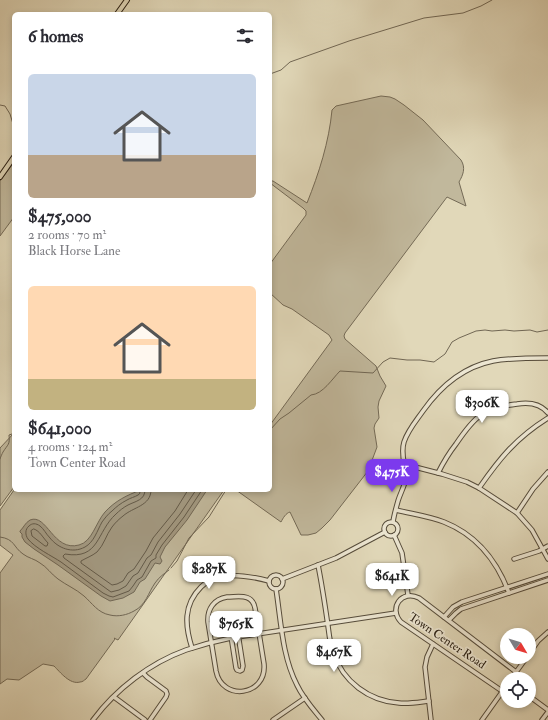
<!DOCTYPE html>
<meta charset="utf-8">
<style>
:root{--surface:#fff;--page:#f2f2f3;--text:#2b2b33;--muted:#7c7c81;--accent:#7c3aed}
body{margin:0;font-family:"IM FELL Double Pica",serif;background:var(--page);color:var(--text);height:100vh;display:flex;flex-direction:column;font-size:15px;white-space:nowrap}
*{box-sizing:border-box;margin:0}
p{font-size:13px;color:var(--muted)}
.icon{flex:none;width:22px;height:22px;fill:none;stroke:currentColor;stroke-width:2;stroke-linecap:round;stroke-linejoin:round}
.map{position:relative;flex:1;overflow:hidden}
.side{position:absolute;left:12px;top:12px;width:260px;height:480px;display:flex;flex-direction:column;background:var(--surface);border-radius:6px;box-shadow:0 2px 6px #0003}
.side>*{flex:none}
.needle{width:26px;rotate:128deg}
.buttons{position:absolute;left:500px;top:628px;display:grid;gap:8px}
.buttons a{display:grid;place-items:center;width:36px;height:36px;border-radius:50%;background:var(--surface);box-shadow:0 2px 6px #0003;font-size:20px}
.price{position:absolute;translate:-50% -34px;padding:0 9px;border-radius:8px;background:#fff;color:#222;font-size:13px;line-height:26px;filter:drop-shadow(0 1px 2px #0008)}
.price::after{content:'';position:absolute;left:50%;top:24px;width:12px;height:9px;margin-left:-6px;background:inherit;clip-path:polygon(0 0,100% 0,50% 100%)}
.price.active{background:var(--accent);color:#fff}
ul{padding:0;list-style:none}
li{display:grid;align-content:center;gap:8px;height:212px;padding:0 16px}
li span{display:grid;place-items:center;height:124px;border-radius:6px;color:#555}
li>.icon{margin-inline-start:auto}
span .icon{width:72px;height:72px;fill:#fffc;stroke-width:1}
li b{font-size:17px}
h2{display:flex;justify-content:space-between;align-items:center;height:48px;padding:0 16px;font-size:17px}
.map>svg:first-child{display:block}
.green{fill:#c1b89c;stroke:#746a56}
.water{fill:#a29880;stroke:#716754}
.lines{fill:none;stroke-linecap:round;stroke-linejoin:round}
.shore{stroke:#645a48;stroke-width:1}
.stream{stroke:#716754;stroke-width:1}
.minor-casing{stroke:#564c3b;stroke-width:5.5}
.major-casing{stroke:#271d11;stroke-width:6}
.minor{stroke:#ece6d2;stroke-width:3.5}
.major{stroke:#e1d8b9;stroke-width:4}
.labels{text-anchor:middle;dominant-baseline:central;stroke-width:3.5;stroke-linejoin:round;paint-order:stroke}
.street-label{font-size:12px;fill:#271d11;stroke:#ece6d2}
</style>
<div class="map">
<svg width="548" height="720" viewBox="0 0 548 720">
<rect width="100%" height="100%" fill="#e1d8b9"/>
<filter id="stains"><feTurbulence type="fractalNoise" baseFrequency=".005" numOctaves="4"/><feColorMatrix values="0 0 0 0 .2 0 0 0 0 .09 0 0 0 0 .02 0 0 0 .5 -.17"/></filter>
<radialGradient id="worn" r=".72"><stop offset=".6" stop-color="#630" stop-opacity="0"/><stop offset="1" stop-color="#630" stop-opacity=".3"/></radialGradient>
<g class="green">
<path d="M 381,96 L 390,97 L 395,99 L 404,105 L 423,120 L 461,160 C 466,168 463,175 459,182 L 466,206 L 447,197 L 345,333 L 344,336 L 345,339 L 376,366 L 380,376 L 386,386 L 379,401 L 378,407 L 379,418 L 375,424 L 374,428 L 377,447 L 368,471 L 330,520 L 322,528 L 316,533 L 308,535 L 301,535 L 290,512 C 286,513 283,518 281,522 L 236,490 L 270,490 L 270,425 L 332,340 L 329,335 L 292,309 L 283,305 L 270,293 L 270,264 L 306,215 L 306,211 L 303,208 L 270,183 L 270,181 L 273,181 L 307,203 C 319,173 329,142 332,110 L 336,106 Z"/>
<polygon points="12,165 14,166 14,217 0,236 0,181"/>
<polygon points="14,433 14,487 0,506 0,448"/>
<path d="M 14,490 L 224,490 L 118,640 L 114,638 L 115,639 L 86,679 C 84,680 83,682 80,682 C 70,685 60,672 54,666 L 43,664 L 19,680 L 7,679 L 0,684 L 0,573 L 13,555 L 0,545 L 0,510 Z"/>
</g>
<path class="water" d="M 141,490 L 207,490 L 187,520 L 165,547 L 160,557 L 162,561 L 160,564 L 155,563 L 145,579 L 140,582 L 134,592 L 123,598 L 110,601 L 101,596 L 58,565 L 34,549 L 25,542 L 22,537 L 22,534 L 20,532 L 20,531 C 24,527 25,523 30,520 C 47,513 53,552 79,545 C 92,542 96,522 105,512 C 115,501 127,495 141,490 Z"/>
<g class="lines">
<g class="shore">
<path d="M 140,490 C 140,493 140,494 138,495 C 135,497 130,498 127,500 C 121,503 116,507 112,511 C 108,514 105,518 102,522 C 97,531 94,542 85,547 C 72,554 58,548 50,538 C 46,534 44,529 40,526 C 36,523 32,523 29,526 C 25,529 25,535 28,539 C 35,548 52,556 61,562 C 75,572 89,583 103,593 L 109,596 L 113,597 L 129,591 L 133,586 L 137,580 L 142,577 L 151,561 L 156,558 L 156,555 L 162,545 L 184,517 L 202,490"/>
<path d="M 145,490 C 145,500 136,501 128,505 C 124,507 119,511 116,514 C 96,532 100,560 65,554 L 63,556 L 64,558 L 111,592 L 119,590 L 126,586 L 133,576 L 138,573 L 147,558 L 151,555 L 158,542 L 180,514 L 196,490"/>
<path d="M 151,490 C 151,506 133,507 123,516 C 119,519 115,523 112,527 C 106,535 104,545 97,552 C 92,556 86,558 81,561 L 81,563 L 112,585 L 117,584 L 123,581 L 128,573 L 134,569 L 146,551 L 153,538 L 175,511 L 188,490"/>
<path d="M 34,529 C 40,531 43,538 48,543 L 47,546 L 45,546 L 32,536 L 31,531 Z"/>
</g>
<g class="stream">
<polyline points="270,74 281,70 290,62 349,41 424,18 463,13 481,6 492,0"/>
<polyline points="0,105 5,106 10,114 13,124 14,125"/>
<path d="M 270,430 L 280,419 L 289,413 L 311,395 C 323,394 332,379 340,371 L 373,373 L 383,362 L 390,358 L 407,360 L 420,360 L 434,362 L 445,354 L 452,342 L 459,338 L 476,331 L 485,330 L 492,331 L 505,330 L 514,331 L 530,330 L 537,332 L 548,330"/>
<path d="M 0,459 C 1,456 2,454 3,452 C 8,444 10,445 9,435 L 12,434 L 14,434"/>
<path d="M 0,537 C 15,539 13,547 23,554 C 28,558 35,559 40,563 C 47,567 51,574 58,579 C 66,585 76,589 84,596 C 92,603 98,613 110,615 C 118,617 127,615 134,611 C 146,605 148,593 155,583 C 159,577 164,574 169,570"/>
<polyline points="171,568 177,561 189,538 209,517 226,490"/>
</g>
<defs>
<g id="minor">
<polyline points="404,466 411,466 442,474 467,482 479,488 517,513 532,530 548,559"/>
<path d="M 438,473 C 443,463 449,453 456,444 C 475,416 483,408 517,404 C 529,402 540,403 548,413"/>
<path d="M 479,488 C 500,458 516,438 548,418"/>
<path d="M 396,510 C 412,514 428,516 444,522 C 477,535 497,561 509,593"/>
<polyline points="517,513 533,489 548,472"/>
<circle cx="391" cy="529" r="7"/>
<path d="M 393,522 C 394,515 396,508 398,501 C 400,494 405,485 406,478 C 406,466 400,455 404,442 C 408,430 416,421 423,411 C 440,387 463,367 493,361 C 511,358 530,358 548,358"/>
<polyline points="394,535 402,553 408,595"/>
<polyline points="514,559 539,551 548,546"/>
<path d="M 318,565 C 322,585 325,605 328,626 C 329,634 330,644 333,652 C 343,682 369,701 399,703 C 409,704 420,702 429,701"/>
<circle cx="276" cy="582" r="7"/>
<polyline points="282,579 336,558 385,532"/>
<path d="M 276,589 C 281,621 282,656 297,685 C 303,698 313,709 322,720"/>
<path d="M 227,597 C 239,597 252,593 255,608 L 264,664 C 267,696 222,702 216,671 L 208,622 C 207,609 214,599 227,597 Z"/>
<polyline points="444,617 453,607 462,602 548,574"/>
<polygon points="234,618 236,621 243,666 242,670 240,671 237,670 236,668 229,623 230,619"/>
<polyline points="449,620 456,613 461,609 548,580"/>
<path d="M 192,648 C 185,626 183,605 201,587 C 207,581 214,578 223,576 C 238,574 254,577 269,581"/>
<polyline points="529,654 538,641 548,632"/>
<polyline points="143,673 147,677 166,691 167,694 166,697 150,720"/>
<polyline points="511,679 527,657"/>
<path d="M 502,691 L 401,622 C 388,608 402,589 419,598 L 516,672"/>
<polyline points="529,696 548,710"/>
<polyline points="114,697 145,720"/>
<path d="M 93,720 C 116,689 150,663 186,650 C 201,645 216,641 231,638 L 396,613"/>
<polyline points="273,720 305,698"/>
<polyline points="431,720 425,667 427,657 433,644"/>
<polyline points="482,720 507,685"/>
<polyline points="542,720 548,712"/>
</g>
<g id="major">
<polyline points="117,14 127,0"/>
<polyline points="0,177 14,157"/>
</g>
</defs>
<use href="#minor" class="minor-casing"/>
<use href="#major" class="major-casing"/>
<use href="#minor" class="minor"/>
<use href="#major" class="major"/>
</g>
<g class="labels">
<g class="street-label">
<text transform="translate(447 641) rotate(34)">Town Center Road</text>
</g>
</g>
<rect width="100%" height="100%" filter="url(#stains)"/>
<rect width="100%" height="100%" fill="url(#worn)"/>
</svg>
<div class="buttons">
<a><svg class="needle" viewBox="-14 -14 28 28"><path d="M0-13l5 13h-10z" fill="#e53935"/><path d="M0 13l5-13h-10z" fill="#7c7c81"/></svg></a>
<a><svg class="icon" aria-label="locate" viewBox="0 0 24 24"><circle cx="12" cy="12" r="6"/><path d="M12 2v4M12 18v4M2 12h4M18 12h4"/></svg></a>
</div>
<b class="price" style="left:482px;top:424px">$306K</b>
<b class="price active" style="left:392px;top:493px">$475K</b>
<b class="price" style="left:209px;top:590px">$287K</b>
<b class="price" style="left:392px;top:597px">$641K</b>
<b class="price" style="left:236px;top:645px">$765K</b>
<b class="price" style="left:334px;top:673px">$467K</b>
<section class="side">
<h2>6 homes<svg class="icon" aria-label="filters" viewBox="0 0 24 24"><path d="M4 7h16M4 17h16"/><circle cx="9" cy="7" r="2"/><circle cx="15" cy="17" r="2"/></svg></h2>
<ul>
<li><span style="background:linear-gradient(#c9d6e8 65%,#b9a48a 0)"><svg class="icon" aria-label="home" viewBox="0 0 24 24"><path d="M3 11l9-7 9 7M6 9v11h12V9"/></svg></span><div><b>$475,000</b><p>2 rooms · 70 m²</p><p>Black Horse Lane</p></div></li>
<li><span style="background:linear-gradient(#ffd9b3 75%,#c2b280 0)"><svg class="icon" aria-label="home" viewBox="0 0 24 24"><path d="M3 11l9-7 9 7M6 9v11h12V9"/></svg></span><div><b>$641,000</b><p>4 rooms · 124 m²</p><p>Town Center Road</p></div></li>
</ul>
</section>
</div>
